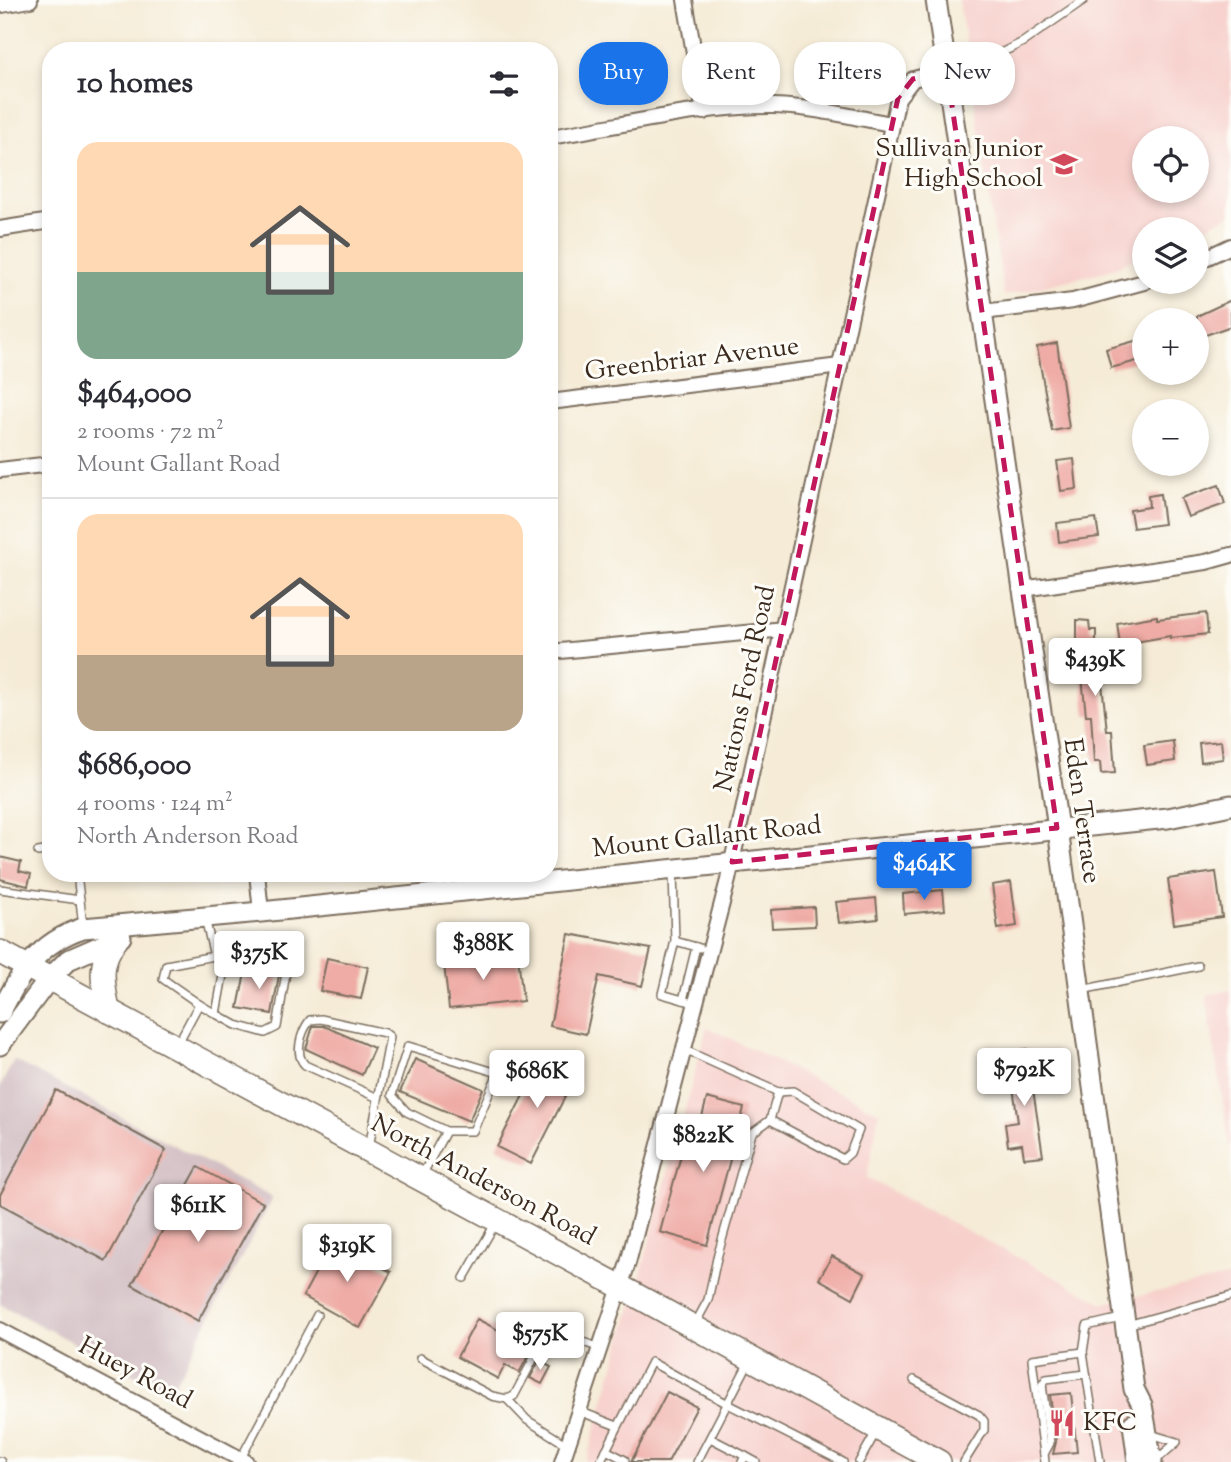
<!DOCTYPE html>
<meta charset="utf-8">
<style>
:root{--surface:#fff;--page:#f2f2f3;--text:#2b2b33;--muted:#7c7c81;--line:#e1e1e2;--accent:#1a73e8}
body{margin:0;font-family:"Sorts Mill Goudy",serif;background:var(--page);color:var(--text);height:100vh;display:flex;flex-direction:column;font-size:26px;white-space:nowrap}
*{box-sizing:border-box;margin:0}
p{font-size:23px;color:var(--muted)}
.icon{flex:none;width:38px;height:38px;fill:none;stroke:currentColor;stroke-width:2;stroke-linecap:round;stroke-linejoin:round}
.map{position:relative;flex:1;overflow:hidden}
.sheet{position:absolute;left:42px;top:42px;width:516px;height:840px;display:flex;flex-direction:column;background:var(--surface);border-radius:28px;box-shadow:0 4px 10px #0003}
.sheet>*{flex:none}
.guide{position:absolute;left:579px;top:42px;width:546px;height:63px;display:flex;gap:14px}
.buttons{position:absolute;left:1132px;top:126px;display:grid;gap:14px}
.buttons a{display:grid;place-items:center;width:77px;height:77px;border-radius:50%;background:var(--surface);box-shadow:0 4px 10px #0003;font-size:35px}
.price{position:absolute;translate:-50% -60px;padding:0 16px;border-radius:7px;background:#fff;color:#222;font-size:23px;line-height:46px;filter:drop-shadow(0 2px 4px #0008)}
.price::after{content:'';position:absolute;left:50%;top:42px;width:21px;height:16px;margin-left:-10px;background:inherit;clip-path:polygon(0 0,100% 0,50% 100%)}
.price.on{background:var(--accent);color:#fff}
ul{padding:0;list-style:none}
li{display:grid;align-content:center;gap:14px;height:371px;padding:0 35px}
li+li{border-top:2px solid var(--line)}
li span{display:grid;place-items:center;height:217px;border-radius:21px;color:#555}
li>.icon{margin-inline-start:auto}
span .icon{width:126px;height:126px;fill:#fffc;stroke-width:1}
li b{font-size:30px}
h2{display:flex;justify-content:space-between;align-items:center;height:84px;padding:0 35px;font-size:30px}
.pill{padding:0 24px;border-radius:28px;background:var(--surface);box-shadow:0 4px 10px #0003;font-size:24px;line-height:63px}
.pill.on{background:var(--accent);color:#fff}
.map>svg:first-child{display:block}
.built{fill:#f7d0cc;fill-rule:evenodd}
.industrial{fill:#d2bec3}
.building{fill:#efaba5}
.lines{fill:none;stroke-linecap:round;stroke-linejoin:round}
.lane-casing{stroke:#7c6e5e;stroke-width:10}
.street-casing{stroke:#7c6e5e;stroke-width:18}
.secondary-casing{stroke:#7c6e5e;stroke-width:23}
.primary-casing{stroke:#7c6e5e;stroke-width:26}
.lane{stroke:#fff;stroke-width:7}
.street{stroke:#fff;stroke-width:14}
.secondary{stroke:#fff;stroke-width:19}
.primary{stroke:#fff;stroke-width:23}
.marked{fill:none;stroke:#c2185b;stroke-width:5;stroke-dasharray:14 9;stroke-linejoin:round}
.labels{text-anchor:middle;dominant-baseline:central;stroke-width:6;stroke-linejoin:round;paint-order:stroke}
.poi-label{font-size:26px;fill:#3b2a1e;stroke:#fdfcf7;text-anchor:end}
.street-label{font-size:26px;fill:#3b2a1e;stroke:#fdfcf7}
</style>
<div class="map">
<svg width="1231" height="1462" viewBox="0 0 1231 1462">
<rect width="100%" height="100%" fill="#fdfcf7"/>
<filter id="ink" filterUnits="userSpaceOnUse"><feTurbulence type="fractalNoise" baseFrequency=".0143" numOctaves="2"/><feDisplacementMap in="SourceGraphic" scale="14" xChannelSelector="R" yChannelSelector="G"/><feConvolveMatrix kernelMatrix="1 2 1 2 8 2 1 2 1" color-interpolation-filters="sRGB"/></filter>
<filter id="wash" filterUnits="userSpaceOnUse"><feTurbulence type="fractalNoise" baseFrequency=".00686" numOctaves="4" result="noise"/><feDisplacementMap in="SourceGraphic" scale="28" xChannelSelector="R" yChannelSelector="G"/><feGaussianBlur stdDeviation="1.57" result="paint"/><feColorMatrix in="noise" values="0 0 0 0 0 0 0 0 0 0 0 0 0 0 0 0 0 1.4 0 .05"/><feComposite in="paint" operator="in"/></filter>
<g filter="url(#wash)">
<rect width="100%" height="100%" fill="#f5ebd6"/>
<g class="built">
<path d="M 959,0 L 1231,0 L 1231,214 L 1197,232 L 1197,229 L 1144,229 L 1144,255 L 1106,271 L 1004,296 ZM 1144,138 L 1197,138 L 1197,191 L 1144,191 Z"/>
<polygon points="1231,990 1231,1155 1206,995"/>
<polygon points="707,1027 879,1112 867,1178 1104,1303 1231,1276 1231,1462 586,1462 641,1273"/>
</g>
<polygon class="industrial" points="14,1060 273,1198 169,1394 0,1304 0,1087"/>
<g id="blocks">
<g class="building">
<polygon points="1231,300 1231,326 1197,338 1197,316"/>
<polygon points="1142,339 1144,359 1111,368 1106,349"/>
<polygon points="1057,343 1069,428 1052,431 1037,347"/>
<polygon points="1074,459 1077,489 1061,491 1057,461"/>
<polygon points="1219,485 1225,504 1188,517 1181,498"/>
<polygon points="1160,494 1164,524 1133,528 1130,510 1149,507 1148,496"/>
<polygon points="1096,518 1099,537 1059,542 1057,523"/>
<polygon points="1206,613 1208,634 1170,638 1170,636 1135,642 1136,648 1121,651 1117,623 1157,616 1157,619"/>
<polygon points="1077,620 1089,621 1090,630 1096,630 1096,675 1101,674 1107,731 1112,731 1115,773 1101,774 1100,762 1094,762 1091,715 1086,715 1080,659 1077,659"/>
<polygon points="1173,741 1175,761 1147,765 1144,745"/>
<polygon points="1221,741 1223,759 1201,762 1199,743"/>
<polygon points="0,857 21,862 19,871 31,874 28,886 0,879"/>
<polygon points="1216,872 1222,917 1174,924 1168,879"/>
<polygon points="1011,882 1017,926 998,929 992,885"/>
<polygon points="943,890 945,910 904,914 903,894"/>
<polygon points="876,898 878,919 839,923 836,902"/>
<polygon points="814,907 815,926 772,928 771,910"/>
<polygon points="569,934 651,949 642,986 599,976 586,1034 550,1026"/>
<polygon points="518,956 523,1001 449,1009 444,964"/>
<polygon points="327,958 368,967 361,999 320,991"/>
<polygon points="246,968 279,975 272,1014 238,1008"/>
<polygon points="313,1026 324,1026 374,1048 362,1075 306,1049"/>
<polygon points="1027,1049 1043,1156 1024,1158 1022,1144 1008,1146 1005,1124 1018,1122 1008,1052"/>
<polygon points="543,1056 577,1073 531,1164 497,1147"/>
<polygon points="415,1059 483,1089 469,1121 400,1092"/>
<polygon points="56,1090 166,1150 106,1261 0,1204 0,1195"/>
<polygon points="707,1098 744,1108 707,1245 660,1232 683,1148 693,1151"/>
<polygon points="198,1167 263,1203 198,1321 132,1285"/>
<polygon points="333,1240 391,1272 360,1328 303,1296"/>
<polygon points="832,1256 865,1274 853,1298 819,1279"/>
<polygon points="477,1319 518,1340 514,1348 529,1355 519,1373 505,1365 498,1379 457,1357"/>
<polygon points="539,1361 551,1367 542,1384 530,1378"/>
<polygon points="667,1392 697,1407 668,1462 631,1462"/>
<polygon points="1071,1393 1077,1452 1053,1454 1056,1442 1050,1395"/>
</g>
</g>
</g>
<g filter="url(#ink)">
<use href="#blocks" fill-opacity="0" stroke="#7c6e5e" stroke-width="2"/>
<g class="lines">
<defs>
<g id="lane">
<polyline points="948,71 991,58 1023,42 1084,0"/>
<polyline points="38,852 51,850"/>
<polyline points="673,872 675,941 662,994 697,1004"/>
<polyline points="77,873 83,927"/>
<polyline points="0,889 80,900"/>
<polyline points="675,941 700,948"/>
<polyline points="1081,990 1198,966"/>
<polyline points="683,1000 696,947"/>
<polyline points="199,1004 163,979 166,965 214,956"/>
<polyline points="216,1014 236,1025 265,1033 277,1027 288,961 279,951 245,948 227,953"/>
<polyline points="177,1045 199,1004 216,1014 227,953 214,956 205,918"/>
<polyline points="685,1050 778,1092 770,1120 752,1133 717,1258 708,1300 695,1324"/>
<polyline points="770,1120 843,1159 850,1153 859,1130 793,1091 778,1092"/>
<path d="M 369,1147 L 390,1037 L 385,1033 L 321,1019 L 310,1020 C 301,1032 294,1054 305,1065 L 378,1098"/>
<polyline points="422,1175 446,1131 473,1131 498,1073 408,1046 392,1095 407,1112 446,1131"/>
<polyline points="464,1278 495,1224"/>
<polyline points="1127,1325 1231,1296"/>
<polyline points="420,1358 492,1396 507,1399 527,1420 567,1445"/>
<polyline points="914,1380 979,1415 984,1421 984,1430 964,1462"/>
<polyline points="507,1399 514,1396 552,1324 572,1338 600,1348"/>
<polyline points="579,1411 617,1426"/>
<polyline points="1150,1434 1177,1442 1154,1462"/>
<polyline points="710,1438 745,1456"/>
<polyline points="606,1450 625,1460"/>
<polyline points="1044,1454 1050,1443 1042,1385 1046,1379 1086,1374"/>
<polyline points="241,1458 317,1315"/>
<polyline points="0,1461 1,1462"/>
<polyline points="600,1462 651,1362 728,1404 843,1462"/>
<polyline points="697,1462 749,1362"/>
<polyline points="742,1462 745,1456 756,1462"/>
<polyline points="859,1462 876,1432"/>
<polyline points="1045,1462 1032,1359 1083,1352"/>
<polyline points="1100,1462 1083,1352 1087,1326 1121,1318"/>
</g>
<g id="street">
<polyline points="685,0 704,112"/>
<polyline points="2,5 30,0"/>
<path d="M 550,137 C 620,126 703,105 774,106 C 813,107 853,117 891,124"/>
<polyline points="0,229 51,221"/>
<polyline points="1197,262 1231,246"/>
<polyline points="983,312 1073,301 1144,282"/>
<polyline points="550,402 840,366"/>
<polyline points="0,470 51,464"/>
<polyline points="1023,589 1206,562 1231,555"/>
<polyline points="550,652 784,629"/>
<polyline points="257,873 261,912"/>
<polyline points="0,1330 246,1462"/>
<polyline points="562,1462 628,1263 728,880 898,98 913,79 947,71"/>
</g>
<g id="secondary">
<polyline points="936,0 1054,800 1134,1389 1142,1405 1152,1462"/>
<path d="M 0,1013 C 21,973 37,943 83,928 L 261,912 L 1168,818 L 1231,805"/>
<polyline points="0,1045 49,979 68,960 121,937"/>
<polyline points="1133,1424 1138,1462"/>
</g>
<g id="primary">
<polyline points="0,952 621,1287 939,1462"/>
<path d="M 108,1011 C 103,981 97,965 116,939"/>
</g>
</defs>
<use href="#lane" class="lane-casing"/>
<use href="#street" class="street-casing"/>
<use href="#secondary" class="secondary-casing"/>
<use href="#primary" class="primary-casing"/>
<use href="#lane" class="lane"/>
<use href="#street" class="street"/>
<use href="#secondary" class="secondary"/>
<use href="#primary" class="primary"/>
</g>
</g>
<path class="marked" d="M 947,71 L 1057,828 L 732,862 L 898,98 L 913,79 Z"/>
<defs>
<symbol id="school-bare" viewBox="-9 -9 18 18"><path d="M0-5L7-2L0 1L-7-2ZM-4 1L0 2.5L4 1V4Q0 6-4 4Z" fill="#d1495b" stroke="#fdfcf7" stroke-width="2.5" paint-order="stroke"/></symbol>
<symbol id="restaurant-bare" viewBox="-9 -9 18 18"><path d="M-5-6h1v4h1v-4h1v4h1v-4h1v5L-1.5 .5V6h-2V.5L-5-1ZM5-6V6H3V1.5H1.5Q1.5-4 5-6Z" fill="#d1495b" stroke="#fdfcf7" stroke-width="2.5" paint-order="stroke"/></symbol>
</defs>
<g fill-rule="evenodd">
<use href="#school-bare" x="1045" y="145" width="38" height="38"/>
<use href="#restaurant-bare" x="1043" y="1404" width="38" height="38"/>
</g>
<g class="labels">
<g class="poi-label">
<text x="1043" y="149">Sullivan Junior<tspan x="1043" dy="30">High School</tspan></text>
<text x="1083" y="1423" text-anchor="start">KFC</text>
</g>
<g class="street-label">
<text transform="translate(692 360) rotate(-7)">Greenbriar Avenue</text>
<text transform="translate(746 689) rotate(-78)">Nations Ford Road</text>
<text transform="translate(1081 811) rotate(82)">Eden Terrace</text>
<text transform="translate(707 838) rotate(-6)">Mount Gallant Road</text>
<text transform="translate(483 1181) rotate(28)">North Anderson Road</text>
<text transform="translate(135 1374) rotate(28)">Huey Road</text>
</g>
</g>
</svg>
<div class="buttons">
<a><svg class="icon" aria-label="locate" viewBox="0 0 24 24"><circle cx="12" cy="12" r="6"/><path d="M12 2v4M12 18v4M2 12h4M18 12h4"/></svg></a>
<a><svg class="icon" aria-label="layers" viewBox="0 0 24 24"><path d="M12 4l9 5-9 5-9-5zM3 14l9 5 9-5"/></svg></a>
<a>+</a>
<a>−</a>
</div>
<b class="price" style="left:1095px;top:698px">$439K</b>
<b class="price on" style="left:924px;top:902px">$464K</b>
<b class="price" style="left:483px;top:982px">$388K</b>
<b class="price" style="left:259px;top:991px">$375K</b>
<b class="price" style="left:1024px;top:1108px">$792K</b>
<b class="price" style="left:537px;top:1110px">$686K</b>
<b class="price" style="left:703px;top:1174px">$822K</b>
<b class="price" style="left:198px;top:1244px">$611K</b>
<b class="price" style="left:347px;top:1284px">$319K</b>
<b class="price" style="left:540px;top:1372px">$575K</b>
<div class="guide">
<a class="pill on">Buy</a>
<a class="pill">Rent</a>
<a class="pill">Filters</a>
<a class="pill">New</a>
</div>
<section class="sheet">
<h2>10 homes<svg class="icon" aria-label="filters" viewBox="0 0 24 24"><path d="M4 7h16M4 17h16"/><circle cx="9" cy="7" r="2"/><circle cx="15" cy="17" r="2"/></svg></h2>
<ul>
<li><span style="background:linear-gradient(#ffd9b3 60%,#7fa58c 0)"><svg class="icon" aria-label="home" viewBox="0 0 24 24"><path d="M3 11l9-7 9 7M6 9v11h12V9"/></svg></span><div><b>$464,000</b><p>2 rooms · 72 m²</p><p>Mount Gallant Road</p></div></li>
<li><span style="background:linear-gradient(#ffd9b3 65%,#b9a48a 0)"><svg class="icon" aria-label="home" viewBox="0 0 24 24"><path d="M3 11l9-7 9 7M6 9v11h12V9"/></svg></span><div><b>$686,000</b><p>4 rooms · 124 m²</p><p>North Anderson Road</p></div></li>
</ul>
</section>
</div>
